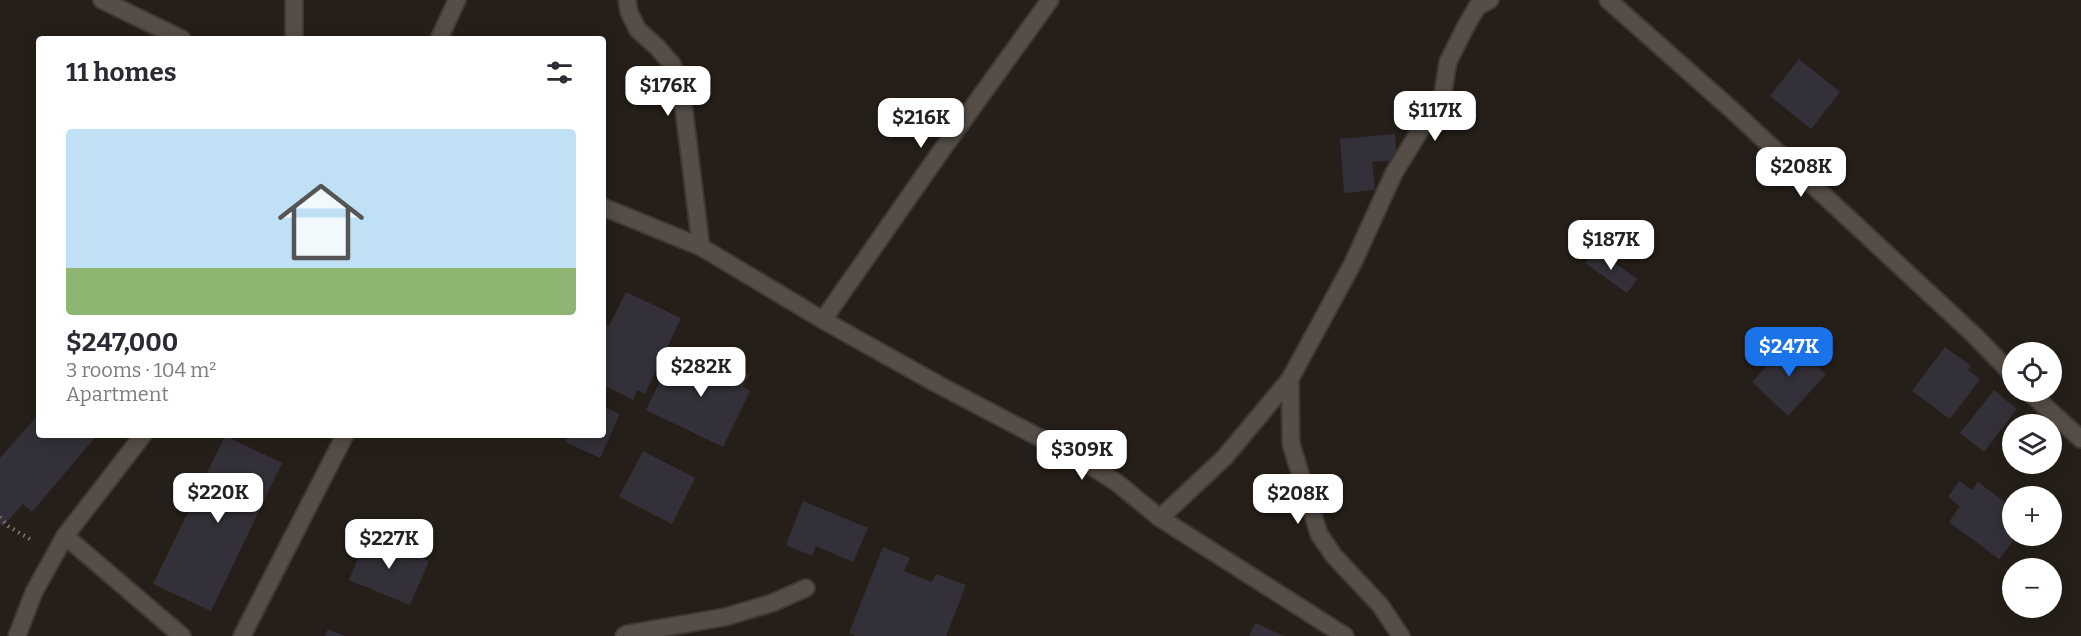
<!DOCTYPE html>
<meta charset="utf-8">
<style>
:root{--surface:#fff;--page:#f2f2f3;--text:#2b2b33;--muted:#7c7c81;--line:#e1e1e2;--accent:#1a73e8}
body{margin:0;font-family:Bitter,serif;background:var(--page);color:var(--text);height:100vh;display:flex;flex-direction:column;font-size:22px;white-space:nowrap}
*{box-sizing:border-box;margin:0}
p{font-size:20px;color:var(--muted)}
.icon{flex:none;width:33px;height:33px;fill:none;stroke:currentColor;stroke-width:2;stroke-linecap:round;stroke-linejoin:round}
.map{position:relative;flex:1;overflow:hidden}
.sheet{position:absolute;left:36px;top:36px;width:570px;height:402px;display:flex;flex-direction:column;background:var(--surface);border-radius:6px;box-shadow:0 3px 15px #0003}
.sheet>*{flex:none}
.buttons{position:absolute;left:2002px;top:342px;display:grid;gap:12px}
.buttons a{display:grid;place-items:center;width:60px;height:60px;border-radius:50%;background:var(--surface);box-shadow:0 3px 15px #0003;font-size:30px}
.price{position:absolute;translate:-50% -51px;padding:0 14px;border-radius:12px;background:#fff;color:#222;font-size:20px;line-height:39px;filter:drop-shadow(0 2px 3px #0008)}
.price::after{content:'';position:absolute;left:50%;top:36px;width:18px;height:14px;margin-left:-9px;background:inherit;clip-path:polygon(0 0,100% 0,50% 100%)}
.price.on{background:var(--accent);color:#fff}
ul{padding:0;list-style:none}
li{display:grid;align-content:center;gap:12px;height:318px;padding:0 30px}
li+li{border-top:2px solid var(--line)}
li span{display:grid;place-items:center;height:186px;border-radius:6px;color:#555}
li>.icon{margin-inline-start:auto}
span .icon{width:108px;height:108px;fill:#fffc;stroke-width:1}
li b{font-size:26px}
h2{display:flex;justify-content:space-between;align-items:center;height:72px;padding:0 30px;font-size:26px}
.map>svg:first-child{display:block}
.building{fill:#333039}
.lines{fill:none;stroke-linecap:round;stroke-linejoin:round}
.service-casing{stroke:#3f3935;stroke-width:20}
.minor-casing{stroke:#3f3935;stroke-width:20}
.path{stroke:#807a75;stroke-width:4;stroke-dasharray:1.5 4.5;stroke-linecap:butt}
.service{stroke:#554d46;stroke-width:16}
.minor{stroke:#554d46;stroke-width:16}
</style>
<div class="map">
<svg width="2081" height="636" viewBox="0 0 2081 636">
<rect width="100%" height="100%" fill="#261f19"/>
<g class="building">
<polygon points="1799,59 1840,92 1811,129 1770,96"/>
<polygon points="1395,134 1397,160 1372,162 1375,190 1344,193 1340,139"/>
<polygon points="1595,249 1637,279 1627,293 1585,263"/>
<polygon points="626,292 681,318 645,394 637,390 633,400 603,385 603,323 609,326"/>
<polygon points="1789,341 1826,374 1788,416 1752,382"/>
<polygon points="1945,347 1971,366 1968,370 1980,379 1950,419 1912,391"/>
<polygon points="674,353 712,371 718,360 749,375 743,387 750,391 723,447 646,410"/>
<polygon points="1994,390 2017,409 1984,452 1960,433"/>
<polygon points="603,406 620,414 600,458 565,442 569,435 603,435"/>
<polygon points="39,414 39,435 97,435 32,512 23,504 3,526 0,524 0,458"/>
<polygon points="225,436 282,463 211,611 153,584"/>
<polygon points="643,451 695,478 672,524 619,497"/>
<polygon points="1959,481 1972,490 1978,482 2013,508 2013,536 2017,536 1999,559 1949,522 1960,506 1948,497"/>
<polygon points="803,501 868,528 853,562 816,546 812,556 786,545"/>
<polygon points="367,536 429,561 410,605 349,580"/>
<polygon points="883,547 910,558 904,571 932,582 936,574 966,585 946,636 857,636 849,633"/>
<polygon points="1255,623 1284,636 1249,636"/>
<polygon points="328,629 345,636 325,636"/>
</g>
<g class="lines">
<defs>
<g id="service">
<polyline points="65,536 182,636"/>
<polyline points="17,636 34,592 65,536 143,435"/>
</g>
<g id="minor">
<polyline points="102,0 182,39"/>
<polyline points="294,0 294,39"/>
<polyline points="627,0 629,12 638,30 657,47 672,64 681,86 701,247"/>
<polyline points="1608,0 1732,110 1973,334 2013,375"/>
<polyline points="439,39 457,0"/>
<polyline points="603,207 701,247 823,320 939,385 1080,459 1116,482 1160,518 1345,636"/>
<polyline points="823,320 939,154 1050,0"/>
<polyline points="1290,379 1291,444 1319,534 1334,556 1380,605 1401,636"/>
<polyline points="2029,392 2081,439"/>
<polyline points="1160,518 1225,457 1290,379 1353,263 1394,173 1443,93 1448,62 1466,26 1477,7 1490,0"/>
<polyline points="242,636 345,435"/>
<polyline points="624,636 627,634 725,617 772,603 806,588"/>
</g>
</defs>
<use href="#service" class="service-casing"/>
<use href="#minor" class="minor-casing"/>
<polyline class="path" points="0,517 8,526 33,541"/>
<use href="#service" class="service"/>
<use href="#minor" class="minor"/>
</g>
</svg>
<div class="buttons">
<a><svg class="icon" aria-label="locate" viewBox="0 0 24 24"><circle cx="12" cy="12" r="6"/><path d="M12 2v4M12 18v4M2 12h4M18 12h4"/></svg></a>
<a><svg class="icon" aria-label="layers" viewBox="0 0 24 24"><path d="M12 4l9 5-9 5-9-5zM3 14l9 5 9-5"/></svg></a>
<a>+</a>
<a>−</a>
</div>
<b class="price" style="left:668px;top:117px">$176K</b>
<b class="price" style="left:1435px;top:142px">$117K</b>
<b class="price" style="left:921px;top:149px">$216K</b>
<b class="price" style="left:1801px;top:198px">$208K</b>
<b class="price" style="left:1611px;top:271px">$187K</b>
<b class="price on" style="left:1789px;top:378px">$247K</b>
<b class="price" style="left:701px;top:398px">$282K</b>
<b class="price" style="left:1082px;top:481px">$309K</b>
<b class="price" style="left:218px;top:524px">$220K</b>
<b class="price" style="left:1298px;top:525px">$208K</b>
<b class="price" style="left:389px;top:570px">$227K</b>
<section class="sheet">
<h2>11 homes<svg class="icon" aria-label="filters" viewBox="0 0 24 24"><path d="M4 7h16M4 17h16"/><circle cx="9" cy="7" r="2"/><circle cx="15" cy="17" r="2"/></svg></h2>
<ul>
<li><span style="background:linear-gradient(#bfe0f5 75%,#8fb573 0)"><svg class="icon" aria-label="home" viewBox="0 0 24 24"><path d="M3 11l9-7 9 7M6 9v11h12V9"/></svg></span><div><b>$247,000</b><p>3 rooms · 104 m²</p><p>Apartment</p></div></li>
</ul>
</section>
</div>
